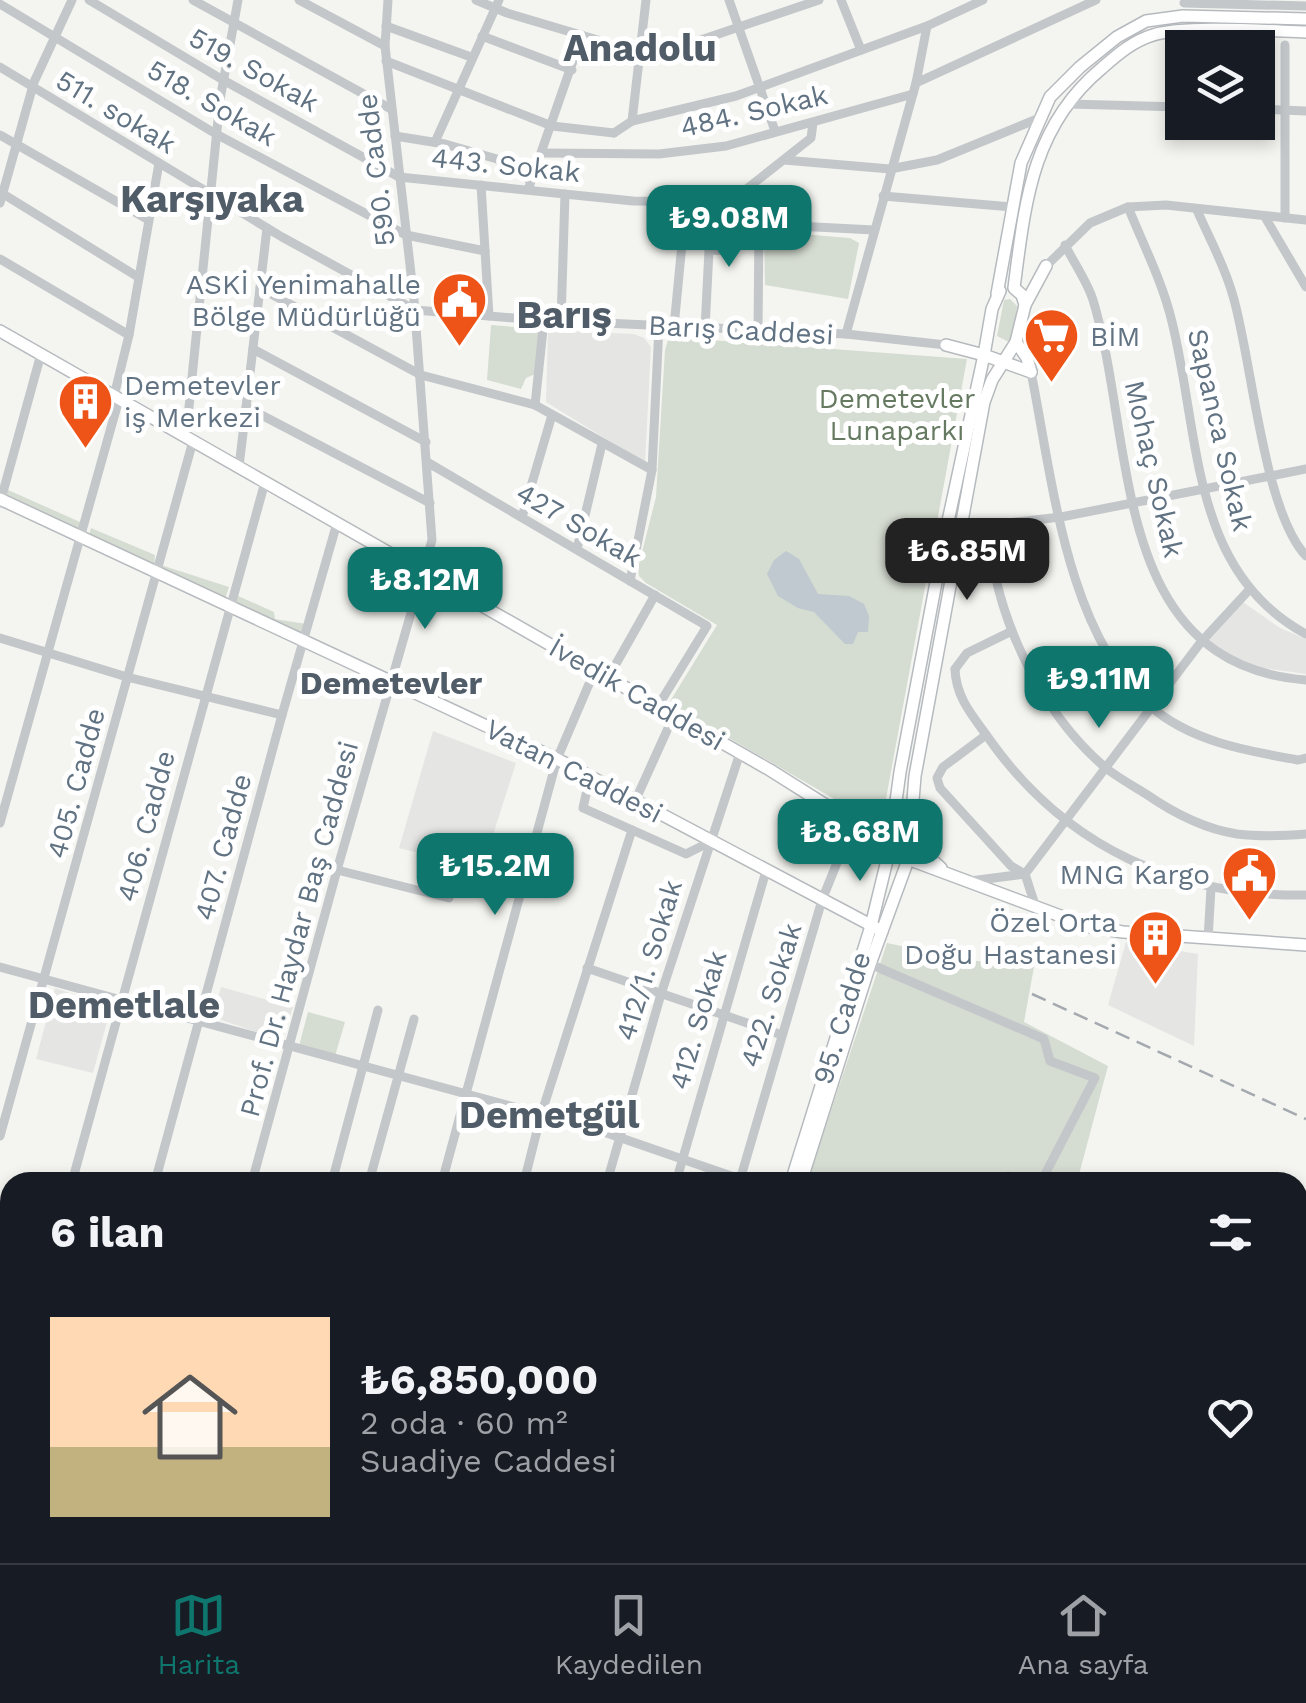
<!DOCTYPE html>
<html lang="tr">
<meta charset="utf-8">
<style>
:root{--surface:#171b24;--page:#242831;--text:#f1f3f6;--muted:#9ea1a6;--line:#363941;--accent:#0f766e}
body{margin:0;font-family:"Work Sans",sans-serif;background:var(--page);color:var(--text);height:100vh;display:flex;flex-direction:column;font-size:38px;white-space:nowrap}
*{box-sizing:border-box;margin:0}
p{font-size:32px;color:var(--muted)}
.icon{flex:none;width:55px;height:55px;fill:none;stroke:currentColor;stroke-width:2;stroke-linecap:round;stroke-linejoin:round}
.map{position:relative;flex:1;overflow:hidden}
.details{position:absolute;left:0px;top:1172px;width:1308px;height:392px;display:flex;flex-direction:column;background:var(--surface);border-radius:30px 30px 0 0;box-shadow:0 5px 15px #0003}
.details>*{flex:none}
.fabs{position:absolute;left:1165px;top:30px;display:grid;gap:20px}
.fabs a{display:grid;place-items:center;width:110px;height:110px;border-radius:0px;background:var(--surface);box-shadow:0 5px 15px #0003;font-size:50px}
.price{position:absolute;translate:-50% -85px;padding:0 22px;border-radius:20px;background:var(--accent);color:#fff;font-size:32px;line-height:65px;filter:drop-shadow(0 2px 5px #0008)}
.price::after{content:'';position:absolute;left:50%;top:60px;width:30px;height:22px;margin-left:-15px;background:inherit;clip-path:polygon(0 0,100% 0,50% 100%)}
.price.selected{background:#222;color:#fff}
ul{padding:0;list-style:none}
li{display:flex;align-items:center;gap:30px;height:250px;padding:0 50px}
li span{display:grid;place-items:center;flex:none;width:280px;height:200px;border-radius:0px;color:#555}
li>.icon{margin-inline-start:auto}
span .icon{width:120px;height:120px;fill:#fffc;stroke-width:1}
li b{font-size:42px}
h2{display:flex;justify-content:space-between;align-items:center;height:120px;padding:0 50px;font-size:42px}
.menu{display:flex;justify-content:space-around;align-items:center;height:140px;border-top:2px solid var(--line);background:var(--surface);font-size:28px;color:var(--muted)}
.menu a{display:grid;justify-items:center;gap:5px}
.menu .selected{color:var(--accent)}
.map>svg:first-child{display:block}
.built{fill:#e5e6e4}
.green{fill:#d5dcd1}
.water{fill:#bfc9cf}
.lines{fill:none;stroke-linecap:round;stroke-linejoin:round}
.major-casing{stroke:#b6babe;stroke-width:14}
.minor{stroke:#c3c7ca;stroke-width:9}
.major{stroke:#fff;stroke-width:11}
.rail{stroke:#a3a9af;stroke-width:2.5;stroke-dasharray:15 8;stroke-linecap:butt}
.labels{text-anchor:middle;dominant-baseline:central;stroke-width:10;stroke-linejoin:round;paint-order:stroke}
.street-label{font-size:28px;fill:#617383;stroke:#fff}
.poi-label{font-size:28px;fill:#617383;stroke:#fff;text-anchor:end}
.park-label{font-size:28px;fill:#657a61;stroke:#fff}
.quarter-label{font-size:32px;font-weight:bold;fill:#505c68;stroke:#fff}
.district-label{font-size:38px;font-weight:bold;fill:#505c68;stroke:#fff}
</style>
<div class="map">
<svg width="1306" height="1563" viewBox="0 0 1306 1563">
<rect width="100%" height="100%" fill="#f4f5f0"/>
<g class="built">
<polygon points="548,330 634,334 644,338 651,347 645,463 546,402"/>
<polygon points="1243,602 1280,628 1306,639 1306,674 1262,668 1229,655 1208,640"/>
<polygon points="433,731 516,763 482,869 399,848"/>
<polygon points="1126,942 1198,954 1194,1046 1108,1005"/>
<polygon points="221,987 293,1007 282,1041 213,1017"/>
<polygon points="55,988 111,1007 93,1073 36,1059"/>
<polygon points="434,1555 559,1555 557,1563 432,1563"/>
</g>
<g class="green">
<polygon points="764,231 850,238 859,243 848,299 765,285"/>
<polygon points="1010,299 1017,306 1013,338 1009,342 997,336 1004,300"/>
<polygon points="491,325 540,329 535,374 526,378 521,389 487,380"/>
<polygon points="669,337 967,359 885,804 871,812 855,811 669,703 717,625 646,583 639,576 638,568 656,497 665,350"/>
<polygon points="8,490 80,522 78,534 6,498"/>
<polygon points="91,528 155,555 154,568 88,539"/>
<polygon points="161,565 229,587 224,602 161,571"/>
<polygon points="238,596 274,612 275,619 306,624 303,637 235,608"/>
<polygon points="887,943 968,960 1034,967 1024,1022 1108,1066 1077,1182 807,1182"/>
<polygon points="308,1012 345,1022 335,1056 299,1046"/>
<polygon points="945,1555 1003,1555 1008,1563 937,1563"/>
</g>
<polygon class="water" points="786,551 799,559 818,594 849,596 864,604 869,616 868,632 858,632 853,644 845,644 814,612 798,608 778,596 767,574 774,560"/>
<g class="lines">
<defs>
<g id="major">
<polyline points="1000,291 992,309 984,355 1031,372"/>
<polyline points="997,294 1021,163 1050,97 1080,67 1117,37 1146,21 1183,16 1306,19"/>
<polyline points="1025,305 1046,266"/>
<polyline points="0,331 770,770 851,821 889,852 1090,927 1123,932 1306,945"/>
<polyline points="1016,342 1027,358 1031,372"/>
<polyline points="0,499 557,759 882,931"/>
<path d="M 858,824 C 900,834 909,839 941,868"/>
<polyline points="791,1182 871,926 889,852 900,772 945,535 984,355 946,345"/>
<path d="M 801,1182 L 870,964 L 908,860 L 915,776 L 984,402 L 992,380 L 1016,342 L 1025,305 L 1022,295 L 1014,288 C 1025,202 1032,126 1102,68 C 1118,54 1133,41 1153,35 C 1185,25 1270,31 1306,32"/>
<polyline points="673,1563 675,1555"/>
<polyline points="683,1563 685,1555"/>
</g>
</defs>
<use href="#major" class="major-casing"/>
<g class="minor">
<polyline points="89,0 223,80 399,177 633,201 730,202 811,138 813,123"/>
<polyline points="193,0 391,109"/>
<polyline points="299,0 385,46"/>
<polyline points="476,0 507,13 638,52 689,44 819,0"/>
<polyline points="729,0 775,131"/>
<polyline points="841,0 861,50"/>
<polyline points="1184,3 1306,6"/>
<polyline points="0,4 216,134 406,235 485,251"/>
<polyline points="386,26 471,57"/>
<polyline points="482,36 572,70"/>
<polyline points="386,61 552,126 614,133"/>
<polyline points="0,67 282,237 415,310 538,320 846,334 946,345"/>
<polyline points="916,83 1096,0"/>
<polyline points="1068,104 1182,107"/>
<polyline points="1258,109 1306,111"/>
<polyline points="632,121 736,96 927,26"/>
<polyline points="614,133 632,121 646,0"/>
<polyline points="0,135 147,219"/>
<polyline points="395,136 445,144 497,159 531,181"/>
<polyline points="435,142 499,0"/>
<polyline points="542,153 659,154 726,146 913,94"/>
<polyline points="784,160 890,169 937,160 1037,119"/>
<polyline points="481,185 489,316"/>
<polyline points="528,190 582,35"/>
<polyline points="0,192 138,277"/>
<polyline points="883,196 1012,207"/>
<polyline points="730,202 759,224 874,230"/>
<polyline points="0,203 34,82 72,0"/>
<path d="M 1128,207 C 1143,244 1163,283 1172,322 C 1200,434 1190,572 1306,634"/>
<path d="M 1197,210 C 1209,238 1225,266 1233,296 C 1252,360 1263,510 1306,556"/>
<polyline points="1265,217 1306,287"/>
<polyline points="1285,218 1285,45"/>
<path d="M 1065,245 C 1074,263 1087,281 1093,300 C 1136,441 1108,664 1306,680"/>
<polyline points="0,259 129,335"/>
<polyline points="1046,266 1090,223 1128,207 1166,205 1306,220"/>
<polyline points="260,288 421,375 535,405 652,470"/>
<polyline points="561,321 565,194"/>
<polyline points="674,327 686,202"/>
<polyline points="705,329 709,250 733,251 751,218"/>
<polyline points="758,331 759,224"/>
<polyline points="846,334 916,83 927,26 983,0"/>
<polyline points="253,349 426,442"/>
<path d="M 1031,372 C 1052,476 1066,632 1149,705 C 1189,741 1247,751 1298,760 L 1306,758"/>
<polyline points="114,396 129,335 159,163"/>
<polyline points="535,405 544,320"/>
<polyline points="246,407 430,503"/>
<polyline points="186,437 220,100 238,0"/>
<polyline points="427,462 707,626 658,706"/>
<polyline points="239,467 267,228"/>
<polyline points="0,503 41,354"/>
<polyline points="522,517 552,415"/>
<polyline points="962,522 989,525 1061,517 1306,469"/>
<path d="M 989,525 C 992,611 1040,713 1107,769 C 1119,778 1133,786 1146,794 C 1172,812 1205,829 1237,834 C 1261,837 1282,836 1306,834"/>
<polyline points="577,549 602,444"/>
<polyline points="630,581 652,470 659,326"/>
<polyline points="0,638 127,677 282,715"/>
<path d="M 955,669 C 956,700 975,718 992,743 C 1068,848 1177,897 1306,895"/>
<polyline points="955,669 967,653 1012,631"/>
<polyline points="608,678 655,595"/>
<polyline points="986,735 943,767 937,778 940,788 1011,866 1025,874 1036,908"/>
<polyline points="590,776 583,808 686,854 710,842"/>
<polyline points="636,799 674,715"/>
<polyline points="0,823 119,399"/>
<polyline points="337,870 449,898"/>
<polyline points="970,881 1025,874 1201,642 1249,590"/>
<polyline points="1208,939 1211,888"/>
<polyline points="870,964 1044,1039 1050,1061 1095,1078 1041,1182"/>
<polyline points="0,967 595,1129 740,1179"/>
<polyline points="587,968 782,1035"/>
<polyline points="0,1136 193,441"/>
<polyline points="1008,1176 1026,1182"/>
<polyline points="740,1180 822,900 853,823"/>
<polyline points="72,1182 265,482"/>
<polyline points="155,1182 282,715 337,523"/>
<polyline points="252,1182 337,870 432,540 414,300 385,46 388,0"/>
<polyline points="332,1182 378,1010"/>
<polyline points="369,1182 414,1019"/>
<polyline points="442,1182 557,759 595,670"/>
<polyline points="524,1182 541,1115 632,830"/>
<polyline points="607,1182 661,994 740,753"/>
<polyline points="676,1182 766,871"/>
<polyline points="0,1327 10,1329"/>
<polyline points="0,1445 10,1409"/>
<polyline points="1298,1455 1306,1456"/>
<polyline points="399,1555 419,1560"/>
<polyline points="1139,1555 1141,1563"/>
<polyline points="53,1563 56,1555"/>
<polyline points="147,1563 150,1555"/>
<polyline points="230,1563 232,1555"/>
<polyline points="337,1563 339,1555"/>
<polyline points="566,1563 569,1555"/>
<polyline points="749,1563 751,1555"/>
</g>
<use href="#major" class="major"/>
<polyline class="rail" points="1032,994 1306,1119"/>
</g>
<defs>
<symbol id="civic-pin" viewBox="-11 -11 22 30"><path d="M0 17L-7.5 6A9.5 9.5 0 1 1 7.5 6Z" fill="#ee5417" stroke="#fff"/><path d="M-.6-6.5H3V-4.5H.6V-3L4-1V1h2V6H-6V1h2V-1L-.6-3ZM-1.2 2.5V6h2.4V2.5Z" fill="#fff"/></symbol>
<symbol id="supermarket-pin" viewBox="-11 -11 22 30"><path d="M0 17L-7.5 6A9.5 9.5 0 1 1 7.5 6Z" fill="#ee5417" stroke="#fff"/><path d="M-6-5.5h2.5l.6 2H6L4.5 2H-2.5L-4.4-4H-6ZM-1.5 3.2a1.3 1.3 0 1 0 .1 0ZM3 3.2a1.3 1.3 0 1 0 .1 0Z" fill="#fff"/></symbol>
<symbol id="building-pin" viewBox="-11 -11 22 30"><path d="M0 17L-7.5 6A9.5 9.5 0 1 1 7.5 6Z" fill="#ee5417" stroke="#fff"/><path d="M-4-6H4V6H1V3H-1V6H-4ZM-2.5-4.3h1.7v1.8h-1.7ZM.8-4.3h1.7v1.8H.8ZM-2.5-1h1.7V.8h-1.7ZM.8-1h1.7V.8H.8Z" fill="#fff"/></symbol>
</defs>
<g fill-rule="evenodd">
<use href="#civic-pin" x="428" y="268" width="63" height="86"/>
<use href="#supermarket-pin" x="1020" y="304" width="63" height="86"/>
<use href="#building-pin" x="54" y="370" width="63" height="86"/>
<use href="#civic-pin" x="1218" y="842" width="63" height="86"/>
<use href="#building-pin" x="1124" y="906" width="63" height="86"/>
</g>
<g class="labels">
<g class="street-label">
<text transform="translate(254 70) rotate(29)">519. Sokak</text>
<text transform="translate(212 103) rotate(30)">518. Sokak</text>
<text transform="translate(754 111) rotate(-13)">484. Sokak</text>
<text transform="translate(116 112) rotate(31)">511. sokak</text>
<text transform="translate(506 165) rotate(6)">443. Sokak</text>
<text transform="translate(376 170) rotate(-97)">590. Cadde</text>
<text transform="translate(741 330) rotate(3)">Barış Caddesi</text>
<text transform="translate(1220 430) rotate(77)">Sapanca Sokak</text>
<text transform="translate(1154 469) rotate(77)">Mohaç Sokak</text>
<text transform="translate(579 525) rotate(30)">427 Sokak</text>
<text transform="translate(637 694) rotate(30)">İvedik Caddesi</text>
<text transform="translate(574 771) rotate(27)">Vatan Caddesi</text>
<text transform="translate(76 783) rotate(-75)">405. Cadde</text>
<text transform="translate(146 826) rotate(-75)">406. Cadde</text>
<text transform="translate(223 847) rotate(-75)">407. Cadde</text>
<text transform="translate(299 929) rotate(-75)">Prof. Dr. Haydar Baş Caddesi</text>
<text transform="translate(649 960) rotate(-73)">412/1. Sokak</text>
<text transform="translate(771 995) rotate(-73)">422. Sokak</text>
<text transform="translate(842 1018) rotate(-73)">95. Cadde</text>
<text transform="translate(698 1020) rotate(-74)">412. Sokak</text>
</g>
<g class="poi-label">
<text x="421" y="284">ASKİ Yenimahalle<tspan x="421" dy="32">Bölge Müdürlüğü</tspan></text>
<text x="1090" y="336" text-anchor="start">BİM</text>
<text x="124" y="385" text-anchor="start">Demetevler<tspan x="124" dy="32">iş Merkezi</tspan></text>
<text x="1210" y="874">MNG Kargo</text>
<text x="1117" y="922">Özel Orta<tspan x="1117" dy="32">Doğu Hastanesi</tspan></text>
</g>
<g class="park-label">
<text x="897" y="398">Demetevler<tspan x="897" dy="32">Lunaparkı</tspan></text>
</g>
<g class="quarter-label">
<text x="391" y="683">Demetevler</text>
</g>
<g class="district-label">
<text x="640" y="48">Anadolu</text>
<text x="212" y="199">Karşıyaka</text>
<text x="564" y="315">Barış</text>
<text x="124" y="1005">Demetlale</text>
<text x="549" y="1115">Demetgül</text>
</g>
</g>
</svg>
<div class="fabs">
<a><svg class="icon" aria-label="layers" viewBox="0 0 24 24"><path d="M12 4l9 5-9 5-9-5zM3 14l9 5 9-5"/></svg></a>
</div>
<b class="price" style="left:729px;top:270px">₺9.08M</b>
<b class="price selected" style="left:967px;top:603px">₺6.85M</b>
<b class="price" style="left:425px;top:632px">₺8.12M</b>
<b class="price" style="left:1099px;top:731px">₺9.11M</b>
<b class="price" style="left:860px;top:884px">₺8.68M</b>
<b class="price" style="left:495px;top:918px">₺15.2M</b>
<section class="details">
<h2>6 ilan<svg class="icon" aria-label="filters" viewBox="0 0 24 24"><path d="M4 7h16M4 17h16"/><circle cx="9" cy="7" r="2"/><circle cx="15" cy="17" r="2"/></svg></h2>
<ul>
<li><span style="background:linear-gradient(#ffd9b3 65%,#c2b280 0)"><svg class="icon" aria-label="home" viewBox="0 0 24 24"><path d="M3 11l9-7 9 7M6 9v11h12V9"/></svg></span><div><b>₺6,850,000</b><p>2 oda · 60 m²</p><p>Suadiye Caddesi</p></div><svg class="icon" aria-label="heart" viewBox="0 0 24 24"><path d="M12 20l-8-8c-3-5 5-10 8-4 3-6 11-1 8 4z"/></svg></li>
</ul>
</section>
</div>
<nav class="menu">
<a class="selected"><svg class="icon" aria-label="map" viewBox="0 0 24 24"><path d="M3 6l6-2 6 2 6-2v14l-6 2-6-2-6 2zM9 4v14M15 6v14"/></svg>Harita</a>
<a><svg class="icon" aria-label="saved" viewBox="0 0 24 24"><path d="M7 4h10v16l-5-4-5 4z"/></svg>Kaydedilen</a>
<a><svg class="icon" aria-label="home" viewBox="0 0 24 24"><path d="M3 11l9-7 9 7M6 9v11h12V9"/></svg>Ana sayfa</a>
</nav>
